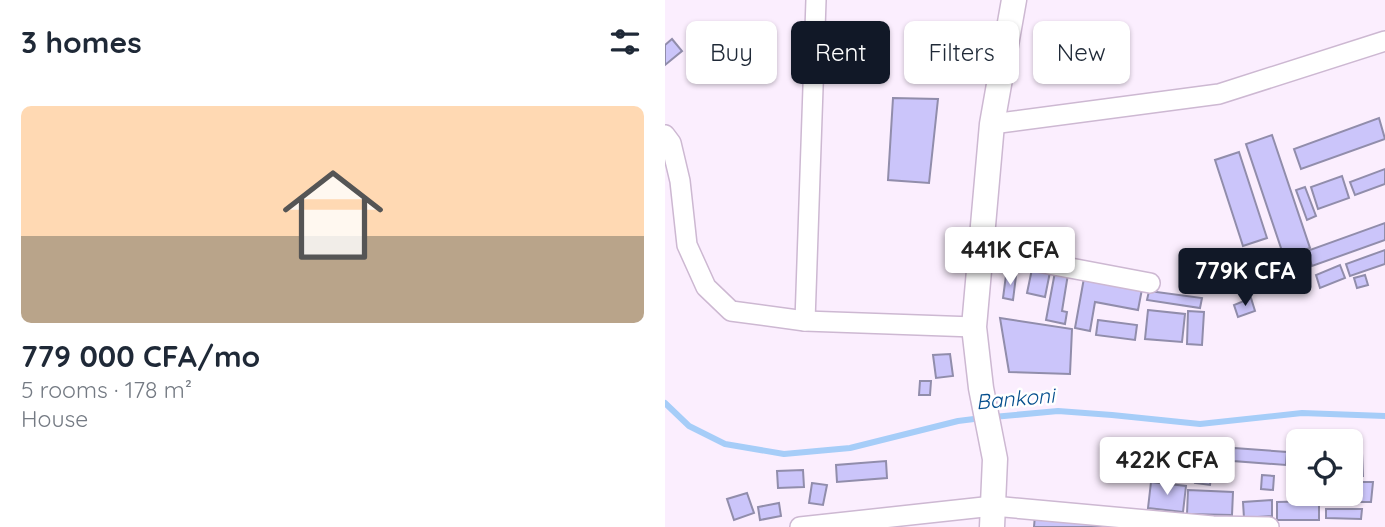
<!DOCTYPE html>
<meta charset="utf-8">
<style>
:root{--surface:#fff;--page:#f6f6f7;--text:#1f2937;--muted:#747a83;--accent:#111827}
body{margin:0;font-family:Quicksand,sans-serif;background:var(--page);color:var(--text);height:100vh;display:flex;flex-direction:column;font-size:26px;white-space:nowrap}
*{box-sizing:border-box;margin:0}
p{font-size:23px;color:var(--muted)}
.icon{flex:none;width:38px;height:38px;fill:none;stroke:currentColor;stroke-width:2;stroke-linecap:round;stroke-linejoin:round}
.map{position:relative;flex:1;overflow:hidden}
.sheet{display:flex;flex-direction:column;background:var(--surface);width:665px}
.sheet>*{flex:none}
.top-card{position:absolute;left:21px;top:21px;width:593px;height:63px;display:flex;gap:14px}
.controls{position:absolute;left:621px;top:429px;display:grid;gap:14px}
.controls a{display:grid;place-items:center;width:77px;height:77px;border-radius:10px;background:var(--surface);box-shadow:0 2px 5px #0004;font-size:35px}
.price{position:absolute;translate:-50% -60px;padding:0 16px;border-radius:7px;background:#fff;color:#222;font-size:23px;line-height:46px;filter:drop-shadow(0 2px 4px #0008)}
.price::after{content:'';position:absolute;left:50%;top:42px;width:21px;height:16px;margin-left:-10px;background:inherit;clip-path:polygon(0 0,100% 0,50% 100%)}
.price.active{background:var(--accent);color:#fff}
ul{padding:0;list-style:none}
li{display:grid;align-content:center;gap:14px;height:371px;padding:0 21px}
li span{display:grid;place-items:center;height:217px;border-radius:10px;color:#555}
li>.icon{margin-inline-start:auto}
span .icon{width:126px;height:126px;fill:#fffc;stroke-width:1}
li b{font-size:30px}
h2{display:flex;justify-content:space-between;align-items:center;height:84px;padding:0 21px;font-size:30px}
.tag{padding:0 24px;border-radius:10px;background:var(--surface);box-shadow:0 2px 5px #0004;font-size:24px;line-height:63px}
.tag.active{background:var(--accent);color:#fff}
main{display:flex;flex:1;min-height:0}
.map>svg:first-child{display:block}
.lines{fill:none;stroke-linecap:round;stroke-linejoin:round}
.stream{stroke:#a6cdf8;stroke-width:6}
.building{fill:#cbc5fa;stroke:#918dab;stroke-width:2}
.minor-casing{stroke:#cdb8d2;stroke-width:22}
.tertiary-casing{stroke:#cdb8d2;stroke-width:27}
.minor{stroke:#fff;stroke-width:19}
.tertiary{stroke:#fff;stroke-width:24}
.labels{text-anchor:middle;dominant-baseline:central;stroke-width:5;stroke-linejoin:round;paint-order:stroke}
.water-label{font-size:21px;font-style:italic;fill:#064f8e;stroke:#fff}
</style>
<main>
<section class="sheet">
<h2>3 homes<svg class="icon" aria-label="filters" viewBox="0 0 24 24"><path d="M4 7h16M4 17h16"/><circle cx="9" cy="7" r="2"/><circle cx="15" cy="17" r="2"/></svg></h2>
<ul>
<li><span style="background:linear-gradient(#ffd9b3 60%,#b9a48a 0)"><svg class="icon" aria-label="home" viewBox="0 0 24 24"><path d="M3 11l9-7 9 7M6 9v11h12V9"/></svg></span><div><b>779 000 CFA/mo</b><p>5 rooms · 178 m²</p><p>House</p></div></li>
</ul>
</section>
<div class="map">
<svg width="720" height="527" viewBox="0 0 720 527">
<rect width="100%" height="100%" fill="#fbeefe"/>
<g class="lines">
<g class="stream">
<polyline points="0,403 24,426 60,444 119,454 185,448 293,421 317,418"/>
<polyline points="328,417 393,411 447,415 535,424 637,413 720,416"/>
</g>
</g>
<g class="building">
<polygon points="7,39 17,51 0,65 0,45"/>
<polygon points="228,98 273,99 264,183 223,180"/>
<polygon points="714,118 720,139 636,169 629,149"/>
<polygon points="607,135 645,248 619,257 581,144"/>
<polygon points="574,152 602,238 578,246 550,160"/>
<polygon points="720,169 720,184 690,195 685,182"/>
<polygon points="677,176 684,198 653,209 646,187"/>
<polygon points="640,187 651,216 642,220 631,190"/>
<polygon points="720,223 720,240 647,266 642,251"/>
<polygon points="720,250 720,264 685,276 681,264"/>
<polygon points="637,256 641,268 620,274 617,263"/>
<polygon points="675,265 680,278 655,288 651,275"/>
<polygon points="367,269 385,272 380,297 362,293"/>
<polygon points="390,272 403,274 397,311 402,312 400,324 381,320"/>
<polygon points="341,275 351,276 348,300 338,298"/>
<polygon points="700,275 703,285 692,288 689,278"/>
<polygon points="419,278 477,289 473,310 430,302 425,331 410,328"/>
<polygon points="484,291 537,298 535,308 482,300"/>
<polygon points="586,298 590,311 573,317 569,305"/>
<polygon points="483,310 520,314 517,342 480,339"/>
<polygon points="523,311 539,312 537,345 522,344"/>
<polygon points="335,318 407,329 405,374 344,372"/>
<polygon points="433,320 472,325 470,340 431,335"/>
<polygon points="285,354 288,376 271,378 268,355"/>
<polygon points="255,381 266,381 265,395 254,395"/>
<polygon points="569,448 622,452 621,465 568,461"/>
<polygon points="686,453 697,453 698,476 686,477"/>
<polygon points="221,461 222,478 172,482 171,465"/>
<polygon points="533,463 548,465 545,485 530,483"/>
<polygon points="138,470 139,487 113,488 112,471"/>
<polygon points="597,475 609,476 608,490 596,489"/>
<polygon points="486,482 521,486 518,512 483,508"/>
<polygon points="697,482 708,482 706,502 695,502"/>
<polygon points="147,483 162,485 158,505 144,503"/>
<polygon points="523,490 568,492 567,515 522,514"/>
<polygon points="82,493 89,513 69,520 62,499"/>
<polygon points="659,494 676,494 676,503 660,503"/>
<polygon points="607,500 607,516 579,518 578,502"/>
<polygon points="654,501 654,520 612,520 612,502"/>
<polygon points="114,503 116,516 95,520 93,507"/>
<polygon points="661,509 697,509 696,519 661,518"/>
<polygon points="370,515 439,522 439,527 369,527"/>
</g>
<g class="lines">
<defs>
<g id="minor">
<polyline points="327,124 554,94 720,41"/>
<polyline points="0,135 6,143 15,181 22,245 41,287 66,311 140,321 309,327"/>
<polyline points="315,251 485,283"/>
<polyline points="140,321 151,0"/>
<polyline points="135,527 328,506 548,526 604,527"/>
</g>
<polyline id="tertiary" points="327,527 330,459 316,388 309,327 327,124 349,0"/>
</defs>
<use href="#minor" class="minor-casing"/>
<use href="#tertiary" class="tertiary-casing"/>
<use href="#minor" class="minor"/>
<use href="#tertiary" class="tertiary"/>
</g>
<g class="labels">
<g class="water-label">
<text transform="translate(350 398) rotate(-5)">Bankoni</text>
</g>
</g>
</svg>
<div class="controls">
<a><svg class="icon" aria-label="locate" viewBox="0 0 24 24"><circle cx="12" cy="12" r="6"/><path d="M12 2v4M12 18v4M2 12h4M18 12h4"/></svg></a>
</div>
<b class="price" style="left:345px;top:287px">441K CFA</b>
<b class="price active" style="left:580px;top:308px">779K CFA</b>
<b class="price" style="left:502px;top:497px">422K CFA</b>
<div class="top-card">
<a class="tag">Buy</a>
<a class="tag active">Rent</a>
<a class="tag">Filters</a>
<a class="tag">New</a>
</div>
</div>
</main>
